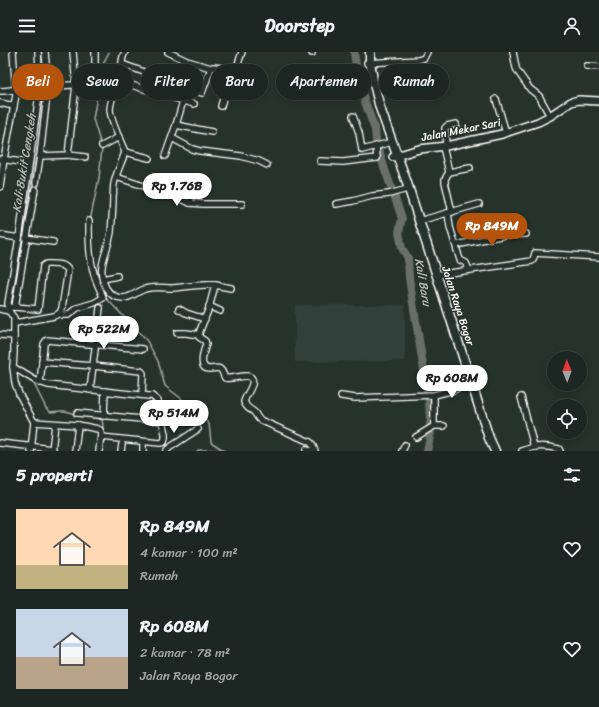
<!DOCTYPE html>
<html lang="id">
<meta charset="utf-8">
<style>
:root{--surface:#1c2622;--page:#252e2a;--text:#f1f3f6;--muted:#a0a5a5;--line:#3a4340;--accent:#b45309}
body{margin:0;font-family:Sriracha,sans-serif;background:var(--page);color:var(--text);height:100vh;display:flex;flex-direction:column;font-size:15px;white-space:nowrap}
*{box-sizing:border-box;margin:0}
p{font-size:13px;color:var(--muted)}
.icon{flex:none;width:22px;height:22px;fill:none;stroke:currentColor;stroke-width:2;stroke-linecap:round;stroke-linejoin:round}
.map{position:relative;height:399px;overflow:hidden}
.sheet{display:flex;flex-direction:column;background:var(--surface);flex:1}
.sheet>*{flex:none}
.hud{position:absolute;left:12px;top:12px;width:575px;height:36px;display:flex;gap:8px}
.needle{width:26px;rotate:359deg}
.fabs{position:absolute;left:547px;top:299px;display:grid;gap:8px}
.fabs a{display:grid;place-items:center;width:40px;height:40px;border-radius:50%;background:var(--surface);box-shadow:0 2px 6px #0003,0 0 0 1px var(--line);font-size:20px}
.price{position:absolute;translate:-50% -34px;padding:0 9px;border-radius:14px;background:#fff;color:#222;font-size:13px;line-height:26px;filter:drop-shadow(0 1px 2px #0008)}
.price::after{content:'';position:absolute;left:50%;top:24px;width:12px;height:9px;margin-left:-6px;background:inherit;clip-path:polygon(0 0,100% 0,50% 100%)}
.price.current{background:var(--accent);color:#fff}
ul{padding:0;list-style:none}
li{display:flex;align-items:center;gap:12px;height:100px;padding:0 16px}
li span{display:grid;place-items:center;flex:none;width:112px;height:80px;border-radius:0px;color:#555}
li>.icon{margin-inline-start:auto}
span .icon{width:48px;height:48px;fill:#fffc;stroke-width:1}
li b{font-size:17px}
h2{display:flex;justify-content:space-between;align-items:center;height:48px;padding:0 16px;font-size:17px}
.chip{padding:0 14px;border-radius:18px;background:var(--surface);box-shadow:0 2px 6px #0003,0 0 0 1px var(--line);font-size:14px;line-height:36px}
.chip.current{background:var(--accent);color:#fff}
header{display:flex;justify-content:space-between;align-items:center;height:52px;padding:0 16px;background:var(--surface);font-size:18px;font-weight:800}
.map>svg:first-child{display:block}
.built{fill:#333f3a}
.lines{fill:none;stroke-linecap:round;stroke-linejoin:round}
.stream{stroke:#a4a9a7;stroke-width:1.5}
.river{stroke:#67706c;stroke-width:8}
.minor-casing{stroke:#fff;stroke-width:8}
.major-casing{stroke:#fff;stroke-width:10}
.highway-casing{stroke:#fff;stroke-width:11}
.minor{stroke:#26332d;stroke-width:5.5}
.major{stroke:#26332d;stroke-width:7}
.highway{stroke:#26332d;stroke-width:8}
.labels{text-anchor:middle;dominant-baseline:central;stroke-width:3;stroke-linejoin:round;paint-order:stroke}
.street-label{font-size:11px;fill:#fff;stroke:#26332d}
.water-label{font-size:12px;font-style:italic;fill:#b3b8b6;stroke:#26332d}
</style>
<header><svg class="icon" aria-label="menu" viewBox="0 0 24 24"><path d="M4 6h16M4 12h16M4 18h16"/></svg>Doorstep<svg class="icon" aria-label="person" viewBox="0 0 24 24"><circle cx="12" cy="8" r="4"/><path d="M4 21q1-7 8-7t8 7"/></svg></header>
<div class="map">
<svg width="599" height="399" viewBox="0 0 599 399">
<rect width="100%" height="100%" fill="#26332d"/>
<filter id="ink" filterUnits="userSpaceOnUse"><feTurbulence type="fractalNoise" baseFrequency=".025" numOctaves="2"/><feDisplacementMap in="SourceGraphic" scale="8" xChannelSelector="R" yChannelSelector="G"/><feConvolveMatrix kernelMatrix="1 2 1 2 8 2 1 2 1" color-interpolation-filters="sRGB"/></filter>
<g filter="url(#ink)">
<polygon class="built" points="295,253 405,253 405,309 295,310"/>
<g class="lines">
<g class="stream">
<polyline points="101,93 93,67 103,12 109,0"/>
<polyline points="91,170 91,164 99,126 102,96"/>
<polyline points="105,245 147,289 158,309 165,334 195,357 209,372 211,390 225,399"/>
<polyline points="13,247 38,90 43,52 44,33 42,0"/>
<path d="M 34,332 L 46,356 L 51,360 C 60,359 67,357 75,363"/>
<polyline points="91,365 102,368 103,373 103,379"/>
<polyline points="197,399 199,398 223,398"/>
</g>
<polyline class="river" points="354,0 357,22 364,47 375,78 376,88 384,115 402,166 399,180 402,196 408,206 409,226 429,350 431,380 427,399"/>
<defs>
<g id="minor">
<path d="M 125,0 C 121,6 122,14 121,21 C 118,33 111,44 110,57 C 110,67 121,90 125,100 C 122,110 116,121 114,132 C 113,136 114,140 113,144 C 113,156 112,168 111,180 C 108,201 95,215 106,236 C 110,243 115,246 123,246 C 131,246 138,239 145,237 C 154,234 164,236 173,236 C 187,235 201,232 215,233 L 209,256 L 199,281 L 199,285 L 205,289 L 206,292 C 204,299 197,317 210,317 C 213,317 217,315 220,317 C 223,319 223,323 225,326 C 232,328 249,320 252,327 C 255,332 245,344 244,350 C 248,358 248,355 254,360 C 256,362 257,366 260,368 L 310,390 L 312,392 L 315,399"/>
<polyline points="168,0 187,9 211,16 213,15 231,17"/>
<polyline points="312,0 312,1"/>
<polyline points="513,0 516,16 518,20 530,37 539,44 550,64"/>
<polyline points="367,11 418,8 424,6 427,0"/>
<polyline points="122,12 202,41 211,16"/>
<polyline points="587,14 599,15"/>
<polyline points="118,29 194,52"/>
<path d="M 0,39 C 18,38 35,35 53,34 C 67,33 82,34 95,29 L 95,0"/>
<polyline points="496,47 506,81"/>
<polyline points="0,51 14,54"/>
<polyline points="221,54 231,17 235,15 237,15 242,0"/>
<polyline points="353,64 359,81 362,98 388,91"/>
<polyline points="176,73 212,80"/>
<polyline points="172,86 192,97 200,99 241,104 259,109 267,113"/>
<polyline points="102,94 119,85"/>
<polyline points="446,94 445,76 447,74 456,72"/>
<polyline points="443,95 449,120 445,127 445,130 452,160"/>
<polyline points="125,100 149,106"/>
<polyline points="68,103 85,105"/>
<polyline points="40,104 68,103 76,33 73,0"/>
<polyline points="165,104 176,73 183,49"/>
<polyline points="0,107 29,111"/>
<polyline points="320,109 343,110 377,106 376,95"/>
<polyline points="449,120 470,116"/>
<polyline points="116,125 175,144 190,151 203,152 242,152"/>
<polyline points="36,131 40,104 48,34 45,0"/>
<polyline points="0,135 4,107 16,43 13,0"/>
<polyline points="190,151 193,129"/>
<polyline points="336,152 353,149 372,144 389,142 404,138"/>
<polyline points="448,161 450,175 460,208 466,211 469,218"/>
<polyline points="419,169 479,152"/>
<polyline points="0,183 19,186"/>
<polyline points="26,186 53,190"/>
<polyline points="456,193 505,183 526,182"/>
<polyline points="436,223 532,209 533,208 535,201 599,205"/>
<polyline points="103,227 117,224"/>
<polyline points="215,233 231,236"/>
<polyline points="209,254 220,259"/>
<polyline points="13,255 15,255 35,137"/>
<polyline points="0,257 9,259"/>
<polyline points="179,257 186,261 205,267"/>
<path d="M 60,261 L 62,263 L 68,263 L 77,256 L 94,251 L 103,246 C 101,238 96,231 94,222 C 89,205 89,187 89,169"/>
<polyline points="14,266 9,259 8,251 19,186 40,35 38,0"/>
<polyline points="14,269 14,300 13,315 15,331 19,342 34,370"/>
<path d="M 15,271 L 54,264 L 60,261 L 62,256 L 68,218 C 65,211 53,212 46,212 L 43,214 L 38,257 L 15,255"/>
<polyline points="177,281 186,281 199,283"/>
<polyline points="0,283 14,284"/>
<polyline points="42,310 93,314 141,319 143,321 142,343"/>
<polyline points="13,315 36,329 48,333 149,344 152,344 158,349 165,382 165,386 164,390 160,391 101,385"/>
<polyline points="40,331 44,292 47,288 143,297"/>
<polyline points="90,338 100,256"/>
<polyline points="341,344 355,346 434,343 454,338 466,332"/>
<polyline points="521,345 534,395"/>
<polyline points="77,361 163,369"/>
<polyline points="104,364 105,339"/>
<polyline points="34,370 78,373 98,377 100,378 101,382 99,399"/>
<polyline points="434,374 444,374"/>
<polyline points="416,385 434,374 434,343"/>
<polyline points="0,391 53,397"/>
<polyline points="306,398 311,399"/>
<polyline points="31,399 34,370"/>
<polyline points="52,399 55,372"/>
<polyline points="75,399 78,373"/>
<polyline points="121,399 122,392"/>
<polyline points="143,399 143,392"/>
<polyline points="166,399 169,396 198,377"/>
<polyline points="402,399 405,393"/>
<path d="M 522,399 C 536,393 545,394 559,397 L 560,399"/>
</g>
<polyline id="major" points="393,105 419,97 446,94 502,82 538,70 550,64 571,50 579,48 599,49"/>
<polyline id="highway" points="370,0 370,10 373,28 380,56 406,128 475,342 489,386 495,399"/>
</defs>
<use href="#minor" class="minor-casing"/>
<use href="#major" class="major-casing"/>
<use href="#highway" class="highway-casing"/>
<use href="#minor" class="minor"/>
<use href="#major" class="major"/>
<use href="#highway" class="highway"/>
</g>
</g>
<g class="labels">
<g class="street-label">
<text transform="translate(461 78) rotate(-11)">Jalan Mekar Sari</text>
<text transform="translate(458 254) rotate(72)">Jalan Raya Bogor</text>
</g>
<g class="water-label">
<text transform="translate(24 111) rotate(-81)">Kali Bukit Cengkeh</text>
<text transform="translate(423 230) rotate(80)">Kali Baru</text>
</g>
</g>
</svg>
<div class="fabs">
<a><svg class="needle" viewBox="-14 -14 28 28"><path d="M0-13l5 13h-10z" fill="#e53935"/><path d="M0 13l5-13h-10z" fill="#a0a5a5"/></svg></a>
<a><svg class="icon" aria-label="locate" viewBox="0 0 24 24"><circle cx="12" cy="12" r="6"/><path d="M12 2v4M12 18v4M2 12h4M18 12h4"/></svg></a>
</div>
<b class="price" style="left:177px;top:155px">Rp 1.76B</b>
<b class="price current" style="left:492px;top:195px">Rp 849M</b>
<b class="price" style="left:104px;top:298px">Rp 522M</b>
<b class="price" style="left:452px;top:347px">Rp 608M</b>
<b class="price" style="left:174px;top:382px">Rp 514M</b>
<div class="hud">
<a class="chip current">Beli</a>
<a class="chip">Sewa</a>
<a class="chip">Filter</a>
<a class="chip">Baru</a>
<a class="chip">Apartemen</a>
<a class="chip">Rumah</a>
</div>
</div>
<section class="sheet">
<h2>5 properti<svg class="icon" aria-label="filters" viewBox="0 0 24 24"><path d="M4 7h16M4 17h16"/><circle cx="9" cy="7" r="2"/><circle cx="15" cy="17" r="2"/></svg></h2>
<ul>
<li><span style="background:linear-gradient(#ffd9b3 70%,#c2b280 0)"><svg class="icon" aria-label="home" viewBox="0 0 24 24"><path d="M3 11l9-7 9 7M6 9v11h12V9"/></svg></span><div><b>Rp 849M</b><p>4 kamar · 100 m²</p><p>Rumah</p></div><svg class="icon" aria-label="heart" viewBox="0 0 24 24"><path d="M12 20l-8-8c-3-5 5-10 8-4 3-6 11-1 8 4z"/></svg></li>
<li><span style="background:linear-gradient(#c9d6e8 60%,#b9a48a 0)"><svg class="icon" aria-label="home" viewBox="0 0 24 24"><path d="M3 11l9-7 9 7M6 9v11h12V9"/></svg></span><div><b>Rp 608M</b><p>2 kamar · 78 m²</p><p>Jalan Raya Bogor</p></div><svg class="icon" aria-label="heart" viewBox="0 0 24 24"><path d="M12 20l-8-8c-3-5 5-10 8-4 3-6 11-1 8 4z"/></svg></li>
</ul>
</section>
